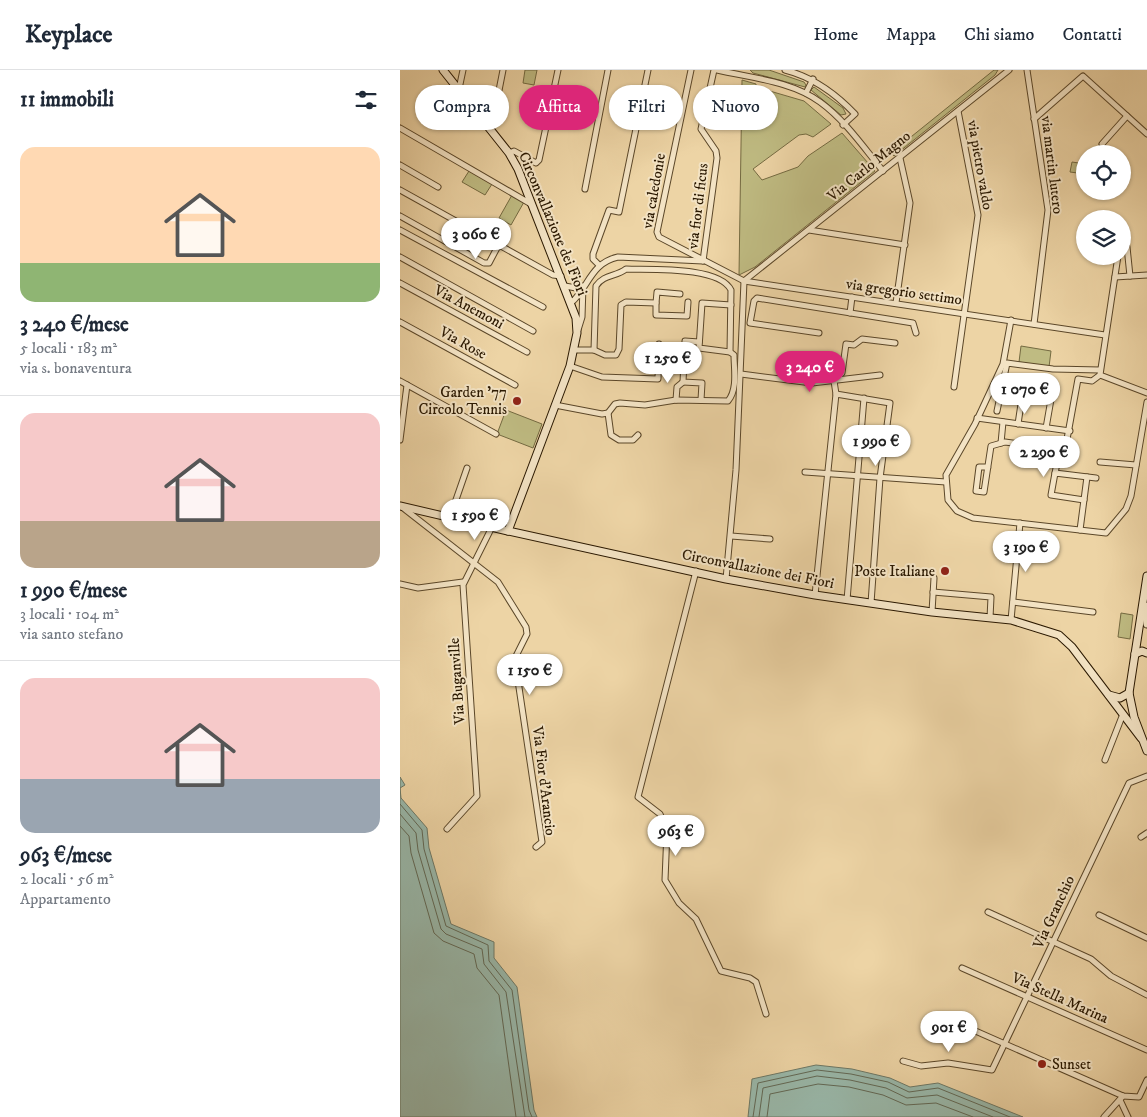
<!DOCTYPE html>
<html lang="it">
<meta charset="utf-8">
<style>
:root{--surface:#fff;--page:#f2f2f3;--text:#1f2937;--muted:#747a83;--line:#e0e1e3;--accent:#db2777}
body{margin:0;font-family:"IM FELL DW Pica",serif;background:var(--page);color:var(--text);height:100vh;display:flex;flex-direction:column;font-size:19px;white-space:nowrap}
*{box-sizing:border-box;margin:0}
p{font-size:16px;color:var(--muted)}
.icon{flex:none;width:28px;height:28px;fill:none;stroke:currentColor;stroke-width:2;stroke-linecap:round;stroke-linejoin:round}
.map{position:relative;flex:1;overflow:hidden}
.drawer{display:flex;flex-direction:column;background:var(--surface);width:400px}
.drawer>*{flex:none}
.top-card{position:absolute;left:15px;top:15px;width:475px;height:45px;display:flex;gap:10px}
.controls{position:absolute;left:676px;top:75px;display:grid;gap:10px}
.controls a{display:grid;place-items:center;width:55px;height:55px;border-radius:50%;background:var(--surface);box-shadow:0 1px 4px #0004;font-size:25px}
.price{position:absolute;translate:-50% -42px;padding:0 11px;border-radius:18px;background:#fff;color:#222;font-size:16px;line-height:32px;filter:drop-shadow(0 1px 2px #0008)}
.price::after{content:'';position:absolute;left:50%;top:30px;width:15px;height:11px;margin-left:-8px;background:inherit;clip-path:polygon(0 0,100% 0,50% 100%)}
.price.on{background:var(--accent);color:#fff}
ul{padding:0;list-style:none}
li{display:grid;align-content:center;gap:10px;height:265px;padding:0 20px}
li+li{border-top:1px solid var(--line)}
li span{display:grid;place-items:center;height:155px;border-radius:15px;color:#555}
li>.icon{margin-inline-start:auto}
span .icon{width:90px;height:90px;fill:#fffc;stroke-width:1}
li b{font-size:21px}
h2{display:flex;justify-content:space-between;align-items:center;height:60px;padding:0 20px;font-size:21px}
.pill{padding:0 18px;border-radius:22px;background:var(--surface);box-shadow:0 1px 4px #0004;font-size:18px;line-height:45px}
.pill.on{background:var(--accent);color:#fff}
header{display:flex;align-items:center;gap:30px;box-sizing:border-box;height:70px;padding:0 25px;background:var(--surface);border-bottom:1px solid var(--line)}
header strong{font-size:24px}
nav{display:flex;gap:28px;margin-inline-start:auto;font-size:18px}
main{display:flex;flex:1;min-height:0}
.map>svg:first-child{display:block}
.green{fill:#bfbb82;stroke:#746a41}
.water{fill:#99b8aa;stroke:#6d7866}
.lines{fill:none;stroke-linecap:round;stroke-linejoin:round}
.shore{stroke:#626855;stroke-width:1}
.street-casing{stroke:#5b4729;stroke-width:7}
.secondary-casing{stroke:#2a1800;stroke-width:9}
.street{stroke:#f3e3c4;stroke-width:5}
.secondary{stroke:#f3e3c4;stroke-width:7}
.poi-dot{fill:#8f2418;stroke:#f3e3c4;stroke-width:2}
.labels{text-anchor:middle;dominant-baseline:central;stroke-width:4;stroke-linejoin:round;paint-order:stroke}
.street-label{font-size:15px;fill:#2a1800;stroke:#f3e3c4}
.poi-label{font-size:15px;fill:#2a1800;stroke:#f3e3c4;text-anchor:end}
</style>
<header>
<strong>Keyplace</strong>
<nav><a>Home</a><a>Mappa</a><a>Chi siamo</a><a>Contatti</a></nav>
</header>
<main>
<section class="drawer">
<h2>11 immobili<svg class="icon" aria-label="filters" viewBox="0 0 24 24"><path d="M4 7h16M4 17h16"/><circle cx="9" cy="7" r="2"/><circle cx="15" cy="17" r="2"/></svg></h2>
<ul>
<li><span style="background:linear-gradient(#ffd9b3 75%,#8fb573 0)"><svg class="icon" aria-label="home" viewBox="0 0 24 24"><path d="M3 11l9-7 9 7M6 9v11h12V9"/></svg></span><div><b>3 240 €/mese</b><p>5 locali · 183 m²</p><p>via s. bonaventura</p></div></li>
<li><span style="background:linear-gradient(#f6c9c9 70%,#b9a48a 0)"><svg class="icon" aria-label="home" viewBox="0 0 24 24"><path d="M3 11l9-7 9 7M6 9v11h12V9"/></svg></span><div><b>1 990 €/mese</b><p>3 locali · 104 m²</p><p>via santo stefano</p></div></li>
<li><span style="background:linear-gradient(#f6c9c9 65%,#9aa5b1 0)"><svg class="icon" aria-label="home" viewBox="0 0 24 24"><path d="M3 11l9-7 9 7M6 9v11h12V9"/></svg></span><div><b>963 €/mese</b><p>2 locali · 56 m²</p><p>Appartamento</p></div></li>
</ul>
</section>
<div class="map">
<svg width="747" height="1047" viewBox="0 0 747 1047">
<rect width="100%" height="100%" fill="#edd4a5"/>
<filter id="stains"><feTurbulence type="fractalNoise" baseFrequency=".004" numOctaves="4"/><feColorMatrix values="0 0 0 0 .2 0 0 0 0 .09 0 0 0 0 .02 0 0 0 .5 -.17"/></filter>
<radialGradient id="worn" r=".72"><stop offset=".6" stop-color="#630" stop-opacity="0"/><stop offset="1" stop-color="#630" stop-opacity=".3"/></radialGradient>
<g class="green">
<polygon points="125,0 137,0 134,15 123,13"/>
<polygon points="350,0 369,0 404,12 406,15 405,17 353,3"/>
<polygon points="594,0 598,0 595,5 494,86 491,83"/>
<polygon points="342,10 356,14 356,17 404,31 431,54 413,67 406,64 399,65 353,99 362,110 398,97 408,86 442,63 475,101 355,197 339,205"/>
<polygon points="414,17 443,38 446,44 441,45 411,20"/>
<polygon points="672,92 685,94 685,104 670,102"/>
<polygon points="69,101 92,114 85,125 62,112"/>
<polygon points="112,125 124,132 111,155 99,148"/>
<polygon points="621,276 651,281 649,297 619,292"/>
<polygon points="106,340 142,354 133,378 97,364"/>
<polygon points="721,543 733,545 730,569 718,567"/>
</g>
<g class="water">
<polygon points="0,707 5,715 0,718 1,728 27,758 29,778 51,854 94,872 94,888 117,917 134,1040 137,1047 0,1047"/>
<polygon points="416,995 452,999 490,1008 510,1017 538,1013 623,1047 348,1047 352,1009"/>
</g>
<g class="lines">
<g class="shore">
<polyline points="0,734 22,760 24,779 46,856 88,875 89,891 112,920 129,1040 132,1047"/>
<polyline points="0,744 16,763 18,780 41,859 46,864 82,879 84,894 106,922 125,1047"/>
<polyline points="0,756 9,766 11,783 34,863 43,871 74,884 77,898 99,925 116,1047"/>
<polyline points="353,1047 358,1013 417,1000 451,1004 488,1012 509,1022 538,1018 610,1047"/>
<polyline points="359,1047 363,1018 417,1006 450,1010 486,1018 507,1028 537,1025 593,1047"/>
<polyline points="367,1047 370,1024 418,1014 449,1017 483,1025 506,1035 536,1033 573,1047"/>
</g>
<defs>
<g id="street">
<polyline points="291,0 257,162 259,167 344,211 705,265"/>
<path d="M 317,0 C 351,8 392,11 420,32 C 445,50 464,78 483,101"/>
<path d="M 385,0 C 413,7 435,23 455,44 L 443,55"/>
<polyline points="627,0 648,140 634,254"/>
<polyline points="59,19 63,0"/>
<polyline points="406,23 413,9"/>
<polyline points="634,49 683,6 747,64"/>
<polyline points="0,58 131,134"/>
<polyline points="91,61 103,0"/>
<polyline points="702,74 727,46"/>
<polyline points="109,83 114,81 136,93 139,90 158,0"/>
<polyline points="0,95 38,117"/>
<polyline points="185,119 208,0"/>
<polyline points="0,120 153,205 161,206"/>
<polyline points="0,146 84,193 89,193 98,176"/>
<polyline points="0,160 143,237"/>
<polyline points="409,160 505,175"/>
<polyline points="722,177 727,177 730,206"/>
<polyline points="718,186 700,305 747,323"/>
<polyline points="0,187 133,261"/>
<polyline points="303,191 317,88 316,81 301,59 314,0"/>
<polyline points="199,195 193,189 193,184 209,140 219,142 248,0"/>
<polyline points="715,207 747,205"/>
<polyline points="0,213 127,282"/>
<polyline points="165,216 176,218 183,216 182,247 178,260"/>
<path d="M 172,232 C 189,216 191,193 218,187 L 303,191"/>
<polyline points="256,233 256,245 287,246 288,232"/>
<polyline points="496,233 510,133 500,88"/>
<polyline points="450,243 452,227"/>
<polyline points="611,250 603,294 575,354 546,405 548,430 557,441 573,448 706,463 726,439 731,426 747,332"/>
<polyline points="0,252 115,315"/>
<polyline points="419,263 350,253 354,231 357,228 513,253 516,263"/>
<polyline points="299,272 285,271 283,312 302,313 301,330"/>
<polyline points="194,280 205,285 216,285 219,279 221,235 226,232 256,233 257,222 280,224"/>
<polyline points="330,282 299,278 302,233 331,235"/>
<polyline points="170,296 202,307 258,309 259,274"/>
<polyline points="341,304 412,313 480,305"/>
<polyline points="0,311 96,364"/>
<polyline points="554,317 578,145 558,41"/>
<polyline points="436,324 490,333 480,408 471,533"/>
<polyline points="276,330 277,317 283,312"/>
<path d="M 155,335 L 202,344 L 208,343 L 215,334 L 220,333 L 245,335 L 276,330 L 328,331 C 338,319 334,299 334,285 L 330,282 L 331,220 C 319,196 251,200 226,199 C 216,207 204,204 196,216 L 194,280 L 174,280"/>
<polyline points="597,341 607,293 653,299 700,300"/>
<polyline points="208,343 211,365 219,370 233,370 238,365"/>
<polyline points="577,348 670,361"/>
<polyline points="618,354 624,314 653,318 646,358"/>
<polyline points="0,370 7,315"/>
<polyline points="601,373 603,352"/>
<polyline points="665,380 678,309 692,311 700,305"/>
<polyline points="700,392 736,395"/>
<polyline points="588,397 579,397 576,421 584,422 591,376 605,372 665,380"/>
<polyline points="405,402 546,412"/>
<polyline points="655,403 659,384 665,380"/>
<polyline points="684,430 651,425 655,403 696,408"/>
<polyline points="2,437 98,512 126,557 127,564 116,586 117,604 142,772 136,777"/>
<polyline points="50,447 67,398"/>
<polyline points="680,460 687,407"/>
<polyline points="331,466 370,469"/>
<polyline points="296,501 238,727 260,744 267,761 265,810 279,833 296,849 321,901 350,908 356,912 366,944"/>
<polyline points="326,509 336,400 344,211 609,0"/>
<polyline points="0,514 18,518 63,512"/>
<polyline points="533,522 591,527 590,548"/>
<polyline points="415,525 436,324 434,311 442,303 446,274 454,275 462,269 495,273"/>
<polyline points="447,530 464,328"/>
<polyline points="613,532 693,542"/>
<polyline points="532,542 534,508"/>
<polyline points="611,550 620,453"/>
<polyline points="705,690 723,644"/>
<polyline points="47,759 77,726 63,515 92,457"/>
<polyline points="741,767 747,763"/>
<polyline points="588,842 691,889 711,906 747,925"/>
<polyline points="699,845 747,868"/>
<polyline points="562,898 747,980"/>
<polyline points="546,948 723,1026 739,1027 747,1010"/>
<polyline points="503,991 521,996 548,993 592,1000 729,713 747,706"/>
<polyline points="720,1030 728,1047"/>
<polyline points="704,1047 723,1026"/>
</g>
<g id="secondary">
<polyline points="43,0 109,83 118,99 176,248 177,263 170,296 108,461 326,509 415,525 532,542 611,550 659,565 672,577 741,668"/>
<polyline points="0,436 108,461"/>
<polyline points="747,506 729,623 734,647 747,681"/>
<polyline points="745,536 747,554"/>
<polyline points="735,584 742,581 747,583"/>
<polyline points="709,625 720,628 729,623"/>
</g>
</defs>
<use href="#street" class="street-casing"/>
<use href="#secondary" class="secondary-casing"/>
<use href="#street" class="street"/>
<use href="#secondary" class="secondary"/>
</g>
<g class="poi-dot">
<circle cx="117" cy="331" r="5"/>
<circle cx="545" cy="501" r="5"/>
<circle cx="642" cy="994" r="5"/>
</g>
<g class="labels">
<g class="street-label">
<text transform="translate(580 95) rotate(80)">via pietro valdo</text>
<text transform="translate(652 95) rotate(83)">via martin lutero</text>
<text transform="translate(469 96) rotate(-39)">Via Carlo Magno</text>
<text transform="translate(254 121) rotate(-80)">via caledonie</text>
<text transform="translate(298 136) rotate(-83)">via fior di ficus</text>
<text transform="translate(153 154) rotate(67)">Circonvallazione dei Fiori</text>
<text transform="translate(504 222) rotate(8)">via gregorio settimo</text>
<text transform="translate(69 237) rotate(28)">Via Anemoni</text>
<text transform="translate(63 273) rotate(29)">Via Rose</text>
<text transform="translate(358 499) rotate(11)">Circonvallazione dei Fiori</text>
<text transform="translate(57 611) rotate(-94)">Via Buganville</text>
<text transform="translate(144 711) rotate(83)">Via Fior d'Arancio</text>
<text transform="translate(654 842) rotate(-65)">Via Granchio</text>
<text transform="translate(660 928) rotate(24)">Via Stella Marina</text>
</g>
<g class="poi-label">
<text x="107" y="322">Garden '77<tspan x="107" dy="17">Circolo Tennis</tspan></text>
<text x="535" y="501">Poste Italiane</text>
<text x="652" y="994" text-anchor="start">Sunset</text>
</g>
</g>
<rect width="100%" height="100%" filter="url(#stains)"/>
<rect width="100%" height="100%" fill="url(#worn)"/>
</svg>
<div class="controls">
<a><svg class="icon" aria-label="locate" viewBox="0 0 24 24"><circle cx="12" cy="12" r="6"/><path d="M12 2v4M12 18v4M2 12h4M18 12h4"/></svg></a>
<a><svg class="icon" aria-label="layers" viewBox="0 0 24 24"><path d="M12 4l9 5-9 5-9-5zM3 14l9 5 9-5"/></svg></a>
</div>
<b class="price" style="left:76px;top:190px">3 060 €</b>
<b class="price" style="left:268px;top:314px">1 250 €</b>
<b class="price on" style="left:410px;top:323px">3 240 €</b>
<b class="price" style="left:625px;top:345px">1 070 €</b>
<b class="price" style="left:476px;top:397px">1 990 €</b>
<b class="price" style="left:644px;top:408px">2 290 €</b>
<b class="price" style="left:75px;top:471px">1 590 €</b>
<b class="price" style="left:626px;top:503px">3 190 €</b>
<b class="price" style="left:130px;top:626px">1 150 €</b>
<b class="price" style="left:276px;top:787px">963 €</b>
<b class="price" style="left:549px;top:983px">901 €</b>
<div class="top-card">
<a class="pill">Compra</a>
<a class="pill on">Affitta</a>
<a class="pill">Filtri</a>
<a class="pill">Nuovo</a>
</div>
</div>
</main>
